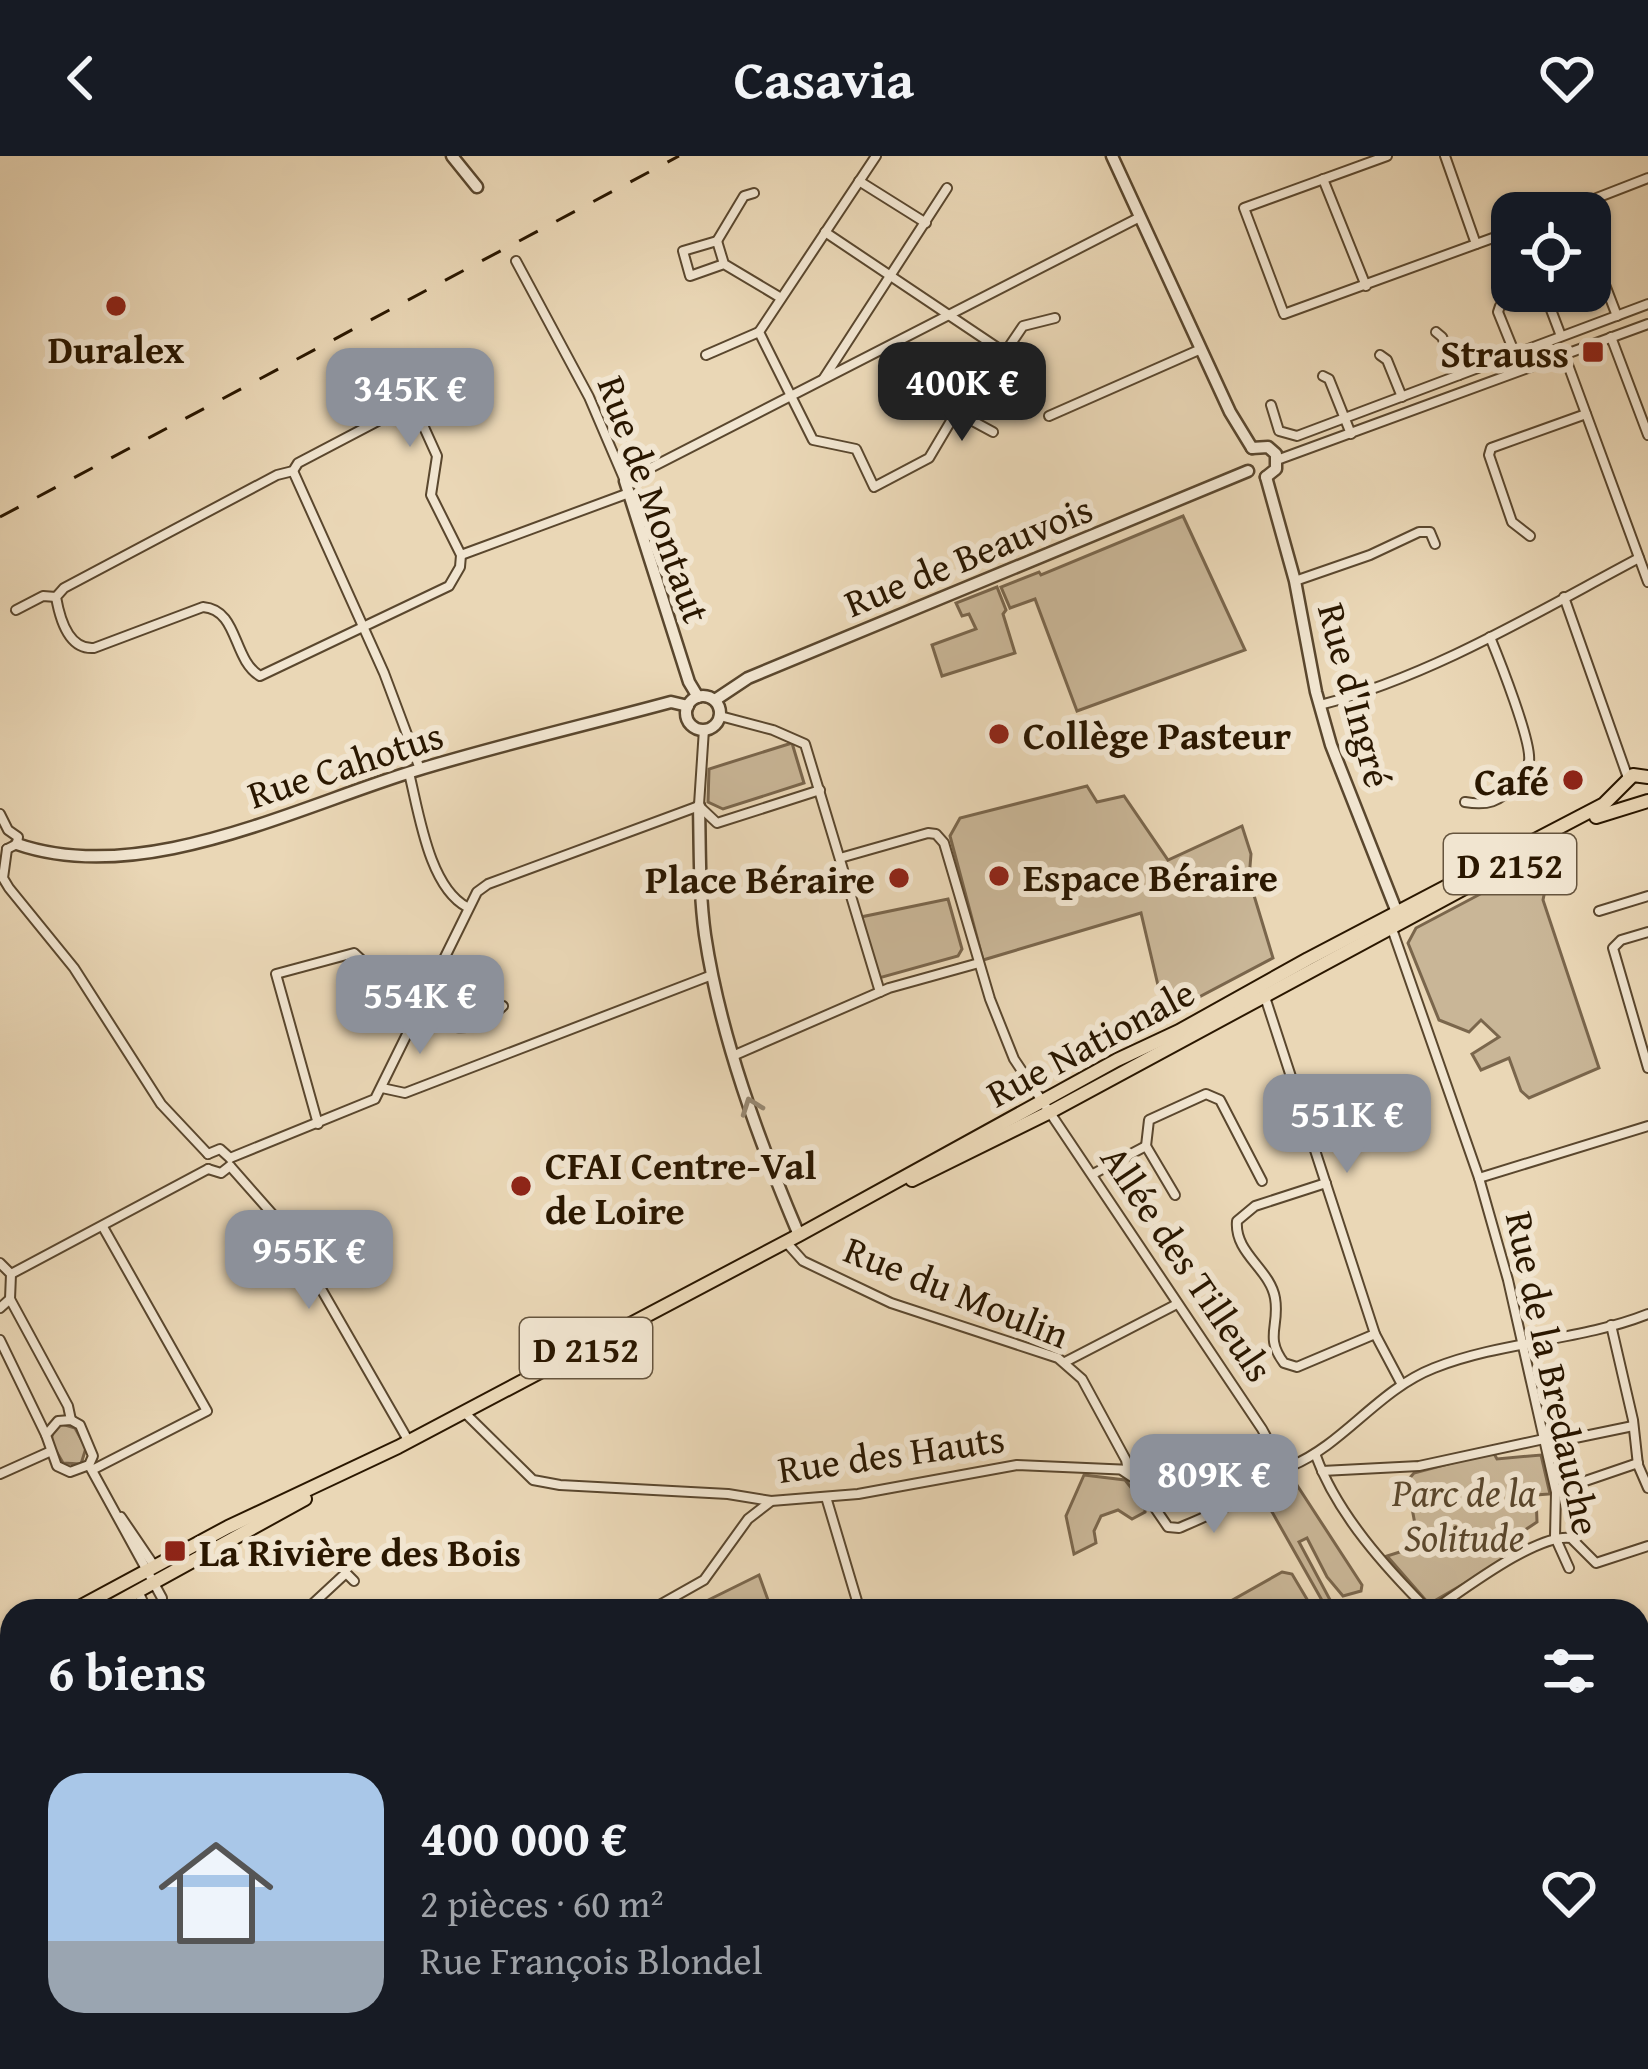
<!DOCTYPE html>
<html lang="fr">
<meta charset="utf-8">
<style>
:root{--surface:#171b24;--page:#20242c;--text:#f1f3f6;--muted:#9ea1a6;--accent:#8c9099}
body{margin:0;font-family:"Gentium Book Plus",serif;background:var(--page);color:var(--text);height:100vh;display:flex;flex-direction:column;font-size:45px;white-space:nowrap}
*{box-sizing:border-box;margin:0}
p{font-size:39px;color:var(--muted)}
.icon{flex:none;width:66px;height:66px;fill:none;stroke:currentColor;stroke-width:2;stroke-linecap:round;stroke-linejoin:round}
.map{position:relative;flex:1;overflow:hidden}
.drawer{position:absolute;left:0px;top:1443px;width:1650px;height:471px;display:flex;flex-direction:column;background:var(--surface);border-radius:36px 36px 0 0;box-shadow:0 3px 9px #0004}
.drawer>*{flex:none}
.controls{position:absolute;left:1491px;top:36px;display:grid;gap:24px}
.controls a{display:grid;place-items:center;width:120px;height:120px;border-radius:24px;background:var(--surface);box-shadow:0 3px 9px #0004;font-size:60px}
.price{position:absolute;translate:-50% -102px;padding:0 27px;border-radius:24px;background:var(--accent);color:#fff;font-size:39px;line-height:78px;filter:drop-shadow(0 3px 6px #0008)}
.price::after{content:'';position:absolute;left:50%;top:72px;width:36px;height:27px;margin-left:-18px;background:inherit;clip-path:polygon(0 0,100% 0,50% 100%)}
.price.on{background:#222;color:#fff}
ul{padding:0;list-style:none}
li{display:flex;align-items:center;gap:36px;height:300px;padding:0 48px}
li span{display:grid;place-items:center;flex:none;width:336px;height:240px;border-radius:36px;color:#555}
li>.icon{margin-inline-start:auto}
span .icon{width:144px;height:144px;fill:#fffc;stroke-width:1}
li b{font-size:51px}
h2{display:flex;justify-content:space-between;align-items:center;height:144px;padding:0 48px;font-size:51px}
header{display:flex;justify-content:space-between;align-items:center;height:156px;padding:0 48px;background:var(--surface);font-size:54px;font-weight:700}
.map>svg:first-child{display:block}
.green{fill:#c9b697;stroke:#7a664c;stroke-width:3}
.water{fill:#a99678;stroke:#766348;stroke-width:3}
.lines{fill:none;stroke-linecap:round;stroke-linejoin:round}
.minor-casing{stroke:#5a472e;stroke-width:12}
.tertiary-casing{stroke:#5a472e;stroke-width:15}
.primary-casing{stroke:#2a1700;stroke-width:16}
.minor{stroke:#f1e5d0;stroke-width:8}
.tertiary{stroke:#f1e5d0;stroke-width:10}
.primary{stroke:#ead7b6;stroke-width:12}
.rail{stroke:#2a1700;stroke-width:3;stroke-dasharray:21 21;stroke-linecap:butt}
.oneway{stroke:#978872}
.poi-dot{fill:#8f2418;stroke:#f1e5d0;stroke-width:4.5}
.labels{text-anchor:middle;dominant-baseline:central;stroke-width:12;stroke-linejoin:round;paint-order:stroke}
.shield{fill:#f1e5d0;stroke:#66553e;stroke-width:3}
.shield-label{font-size:36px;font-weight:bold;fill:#2a1700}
.poi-label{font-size:39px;font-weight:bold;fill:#2a1700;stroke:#f1e5d0;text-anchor:start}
.street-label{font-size:39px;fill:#2a1700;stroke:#f1e5d0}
.park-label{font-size:39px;font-style:italic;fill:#5a472d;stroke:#f1e5d0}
</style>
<header><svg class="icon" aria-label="back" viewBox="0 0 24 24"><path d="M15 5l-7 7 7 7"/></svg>Casavia<svg class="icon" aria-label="heart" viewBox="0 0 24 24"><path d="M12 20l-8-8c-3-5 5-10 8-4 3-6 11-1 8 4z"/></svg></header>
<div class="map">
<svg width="1648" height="1913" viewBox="0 0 1648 1913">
<rect width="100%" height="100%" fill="#ead7b6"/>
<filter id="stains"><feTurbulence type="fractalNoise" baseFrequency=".00167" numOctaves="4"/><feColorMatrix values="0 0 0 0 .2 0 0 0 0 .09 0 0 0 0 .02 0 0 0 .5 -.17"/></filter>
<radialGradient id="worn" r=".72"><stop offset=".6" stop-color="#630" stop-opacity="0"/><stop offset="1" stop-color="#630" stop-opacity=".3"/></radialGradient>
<g class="green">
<polygon points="1183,360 1245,494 1077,555 1035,443 1010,452 1001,431 1039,416 1041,419"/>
<polygon points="997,431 1006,454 1003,458 1015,497 942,520 932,489 976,473 969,458 962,460 956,447"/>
<polygon points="792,587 804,627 723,653 708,646 709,613"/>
<polygon points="1087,630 1097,646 1124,640 1168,704 1242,670 1251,698 1249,723 1273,802 1165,859 1141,757 983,804 950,680 960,662"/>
<polygon points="1522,716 1548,720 1543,744 1599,912 1529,942 1521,935 1509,902 1481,914 1472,898 1499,881 1481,864 1469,876 1439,864 1408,787 1416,772"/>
<polygon points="948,743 962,793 958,800 879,822 861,761"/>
<polygon points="62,1268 75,1272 86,1292 81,1308 63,1307 51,1286 53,1274"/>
<polygon points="1493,1296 1497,1303 1541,1299 1550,1338 1536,1339 1537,1366 1507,1386 1510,1401 1429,1448 1387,1400 1419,1390 1407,1325 1414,1317"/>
<polygon points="1084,1319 1125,1324 1145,1349 1145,1356 1132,1363 1118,1354 1101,1360 1094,1375 1096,1387 1074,1398 1066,1360"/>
<polygon points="1293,1323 1362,1429 1361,1435 1343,1440 1327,1421 1307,1382 1299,1386 1336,1455 1328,1455 1267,1347 1283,1337 1279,1330"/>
<polygon points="1282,1416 1292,1418 1314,1455 1213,1455"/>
<polygon points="759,1419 772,1455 686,1455"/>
<polygon points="564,1902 898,1902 885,1913 545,1913"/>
<polygon points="935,1902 1105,1902 1092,1913 950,1913"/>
</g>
<polygon class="water" points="1648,1489 1648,1913 1135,1913 1149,1902 1638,1902 1638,1499"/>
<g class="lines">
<defs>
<g id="minor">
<polyline points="876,0 759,176 813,284 856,293 874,331 929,302 971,231 985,226 1023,170 1055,162"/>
<polyline points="1387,0 1244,52 1284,158 1512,75"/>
<polyline points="1445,0 1476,88"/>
<polyline points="1323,23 1366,130"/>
<polyline points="859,25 926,67"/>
<polyline points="1558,57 1648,22"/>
<polyline points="825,76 1004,196"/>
<polyline points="717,85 744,40 754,37"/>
<polyline points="516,105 589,241 625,325 1140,61"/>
<polyline points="724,108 717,85 683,95 690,120 724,108 781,142"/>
<polyline points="1594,117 1602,121 1617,160"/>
<polyline points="1541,135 1545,138 1561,180"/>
<polyline points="1436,176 1442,181 1459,219"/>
<polyline points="1611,181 1648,279"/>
<polyline points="1515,198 1498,156 1500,150 1540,135"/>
<polyline points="1564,198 1648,426"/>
<polyline points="706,199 759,176"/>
<polyline points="1380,199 1387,204 1402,241"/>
<polyline points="1323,220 1329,223 1351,278"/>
<polyline points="824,222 947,32"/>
<polyline points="1271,249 1279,275 1297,280 1648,148"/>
<path d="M 411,252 L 418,258 L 437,300 L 431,339 L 461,399 L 460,411 L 449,430 L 260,520 C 232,503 239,454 203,451 L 94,492 C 69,494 60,464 56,441 L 64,432 L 277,319 L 293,315 L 298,307 L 399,254 Z"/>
<polyline points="956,256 993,276"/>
<polyline points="1049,260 1201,193"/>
<polyline points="1277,304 1648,168"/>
<polyline points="293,315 384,517 420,613"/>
<polyline points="1530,380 1512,366 1489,299 1491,292 1586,258"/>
<polyline points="461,399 629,337"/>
<polyline points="1295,425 1370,399 1419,376 1430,376 1435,388"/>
<polyline points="1564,441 1628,622"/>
<polyline points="16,454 43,440 56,441"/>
<path d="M 1320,549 C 1432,520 1537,456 1639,402"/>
<polyline points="720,560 773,574 805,588 880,836"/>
<path d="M 409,617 C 419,657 429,731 467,751"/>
<path d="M 1465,646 C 1487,650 1500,646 1514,629 C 1521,621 1528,615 1529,605 C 1532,586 1499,503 1490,481"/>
<polyline points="699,649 704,573"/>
<polyline points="700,651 717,667 820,634"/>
<polyline points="0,658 8,674 18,681 17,688 7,693"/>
<polyline points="7,693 3,722 9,732 74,812 161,948 208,998"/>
<polyline points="840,702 928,677 936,678 944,687 990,843 1014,903 1262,1273 1280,1306"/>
<polyline points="1599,755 1648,740"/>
<polyline points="1391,770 1479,1022 1508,1124 1556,1336 1555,1381 1569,1412"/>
<polyline points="1648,776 1621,784 1613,792 1648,912"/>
<polyline points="1264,838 1375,1178 1401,1227"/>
<polyline points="735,899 889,832 979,807"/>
<polyline points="382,932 405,937 712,819"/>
<path d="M 318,968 L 276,818 L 354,797 L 367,809 L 376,830 L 456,871 C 477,873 488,863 503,850"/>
<polyline points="1146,990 1149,964 1206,938 1220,944 1262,1025"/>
<polyline points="208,998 220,993 230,1002"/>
<polyline points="230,1002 375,943 477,736 488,728 699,650"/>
<polyline points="230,1010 289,1077 408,1284"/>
<polyline points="208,1013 221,1017 230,1010"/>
<polyline points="1093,1018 1146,990 1175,1039"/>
<polyline points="1479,1022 1648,970"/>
<path d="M 1326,1027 L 1255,1050 L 1237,1065 C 1234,1097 1270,1113 1275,1142 C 1280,1170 1264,1181 1284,1207 L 1297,1211 L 1375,1178"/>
<polyline points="786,1086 803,1105 891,1147 1058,1202 1082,1223 1126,1304 1128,1314"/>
<polyline points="0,1107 11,1118 10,1143 68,1250 71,1264"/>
<polyline points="11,1118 208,1013"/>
<polyline points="0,1152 10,1143"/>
<polyline points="1611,1169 1633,1264 1638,1309 1648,1332"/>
<polyline points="0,1184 46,1279"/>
<polyline points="1065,1206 1177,1148"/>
<path d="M 465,1257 L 533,1324 L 560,1329 L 728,1338 L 771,1345 L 858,1338 L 1017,1309 L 1247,1319 C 1263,1311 1274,1303 1291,1310 C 1344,1288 1378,1234 1434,1212 C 1502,1185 1580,1185 1648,1158"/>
<polygon points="71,1264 80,1269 93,1300 89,1309 70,1316 57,1310 46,1279 58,1265"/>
<polyline points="1546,1288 1633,1270"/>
<path d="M 1316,1300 C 1337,1358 1386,1412 1429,1455"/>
<polyline points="89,1309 162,1442 162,1455"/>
<polyline points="94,1313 207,1255 103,1071"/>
<path d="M 1123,1315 L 1135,1323 L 1168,1371 L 1179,1372 C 1207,1360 1272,1334 1280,1306"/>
<polyline points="1322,1315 1419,1310 1544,1283"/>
<polyline points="0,1318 49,1296"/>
<polyline points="1556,1335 1638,1307"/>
<polyline points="826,1341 860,1455"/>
<polyline points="121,1361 155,1411"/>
<polyline points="138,1435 147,1455"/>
<polyline points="305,1455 346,1417 354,1425"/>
<polyline points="649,1455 704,1424 748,1363 770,1346"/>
<path d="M 1432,1455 C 1462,1435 1537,1377 1571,1382 L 1596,1407 L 1648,1390"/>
<polyline points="289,1902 293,1913"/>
<polyline points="333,1902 339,1913"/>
<polyline points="423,1910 438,1902"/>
<polyline points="11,1913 19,1902"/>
<polyline points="154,1913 159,1902"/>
<polyline points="900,1913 913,1902"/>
</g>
<g id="tertiary">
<polyline points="452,0 477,31"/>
<polyline points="1112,0 1230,256 1252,292"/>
<polyline points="1252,292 1268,291 1276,298 1276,313 1266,321"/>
<polyline points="1266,321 1295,425 1316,536 1331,589 1400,764"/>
<polyline points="625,325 689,526 698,541"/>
<circle cx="703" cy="557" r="17"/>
<polyline points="715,544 748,522 1248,315"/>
<path d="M 699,650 C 700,693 699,736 705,779 C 720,880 759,985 799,1079"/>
<path d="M 17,688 C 141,731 294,652 414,615 C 499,589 586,569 671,546 L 688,550"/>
</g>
<g id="primary">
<polyline points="1596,661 1648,645"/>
<polyline points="912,1024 1052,955 1546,688"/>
<polyline points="72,1455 228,1371 398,1291 799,1079 1117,904 1179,875 1308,803 1604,648 1633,619 1648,621"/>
<polyline points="102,1455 305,1343"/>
<polyline points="0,1493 12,1487"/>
<polyline points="0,1509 12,1502"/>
</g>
</defs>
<use href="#minor" class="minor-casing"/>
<use href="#tertiary" class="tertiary-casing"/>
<use href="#primary" class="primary-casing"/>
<use href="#minor" class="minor"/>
<use href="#tertiary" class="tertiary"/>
<use href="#primary" class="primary"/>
<polyline class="rail" points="0,361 679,0"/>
</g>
<defs><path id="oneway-chevron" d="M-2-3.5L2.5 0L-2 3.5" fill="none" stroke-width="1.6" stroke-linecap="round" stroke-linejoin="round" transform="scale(3)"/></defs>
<use class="oneway" href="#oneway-chevron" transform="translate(751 950) rotate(-110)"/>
<g class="poi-dot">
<circle cx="116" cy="150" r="12"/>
<rect x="1581" y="184" width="24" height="24" rx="6"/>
<circle cx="999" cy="578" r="12"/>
<circle cx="1573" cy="624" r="12"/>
<circle cx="999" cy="720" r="12"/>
<circle cx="899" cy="722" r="12"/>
<circle cx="521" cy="1030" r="12"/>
<rect x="163" y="1383" width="24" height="24" rx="6"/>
</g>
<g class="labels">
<g class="shield">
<rect x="1444" y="678" width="132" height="60" rx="9"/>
<rect x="520" y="1162" width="132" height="60" rx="9"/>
</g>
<g class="shield-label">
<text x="1510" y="708">D 2152</text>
<text x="586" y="1192">D 2152</text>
</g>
<g class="poi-label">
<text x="116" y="192" text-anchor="middle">Duralex</text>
<text x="1569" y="196" text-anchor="end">Strauss</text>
<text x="1023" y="578">Collège Pasteur</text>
<text x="1549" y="624" text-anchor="end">Café</text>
<text x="1023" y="720">Espace Béraire</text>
<text x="875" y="722" text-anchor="end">Place Béraire</text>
<text x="545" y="1008">CFAI Centre-Val<tspan x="545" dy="45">de Loire</tspan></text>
<text x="199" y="1395">La Rivière des Bois</text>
</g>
<g class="street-label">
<text transform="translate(655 343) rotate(70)">Rue de Montaut</text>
<text transform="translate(968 399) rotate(-22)">Rue de Beauvois</text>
<text transform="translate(1356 539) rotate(75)">Rue d'Ingré</text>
<text transform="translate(345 608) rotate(-18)">Rue Cahotus</text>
<text transform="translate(1090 886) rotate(-28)">Rue Nationale</text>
<text transform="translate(1188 1107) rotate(56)">Allée des Tilleuls</text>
<text transform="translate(957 1135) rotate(22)">Rue du Moulin</text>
<text transform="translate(1554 1217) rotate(78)">Rue de la Bredauche</text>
<text transform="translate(891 1297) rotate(-8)">Rue des Hauts</text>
</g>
<g class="park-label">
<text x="1464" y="1335">Parc de la<tspan x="1464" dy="45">Solitude</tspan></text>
</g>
</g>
<rect width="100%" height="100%" filter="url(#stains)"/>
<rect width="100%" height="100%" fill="url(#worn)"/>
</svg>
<div class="controls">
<a><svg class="icon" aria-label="locate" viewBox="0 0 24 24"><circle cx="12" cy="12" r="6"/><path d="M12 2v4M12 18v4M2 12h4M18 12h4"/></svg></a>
</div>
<b class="price on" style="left:962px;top:288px">400K €</b>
<b class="price" style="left:410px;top:294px">345K €</b>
<b class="price" style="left:420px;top:901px">554K €</b>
<b class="price" style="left:1347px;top:1020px">551K €</b>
<b class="price" style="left:309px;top:1156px">955K €</b>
<b class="price" style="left:1214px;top:1380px">809K €</b>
<section class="drawer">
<h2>6 biens<svg class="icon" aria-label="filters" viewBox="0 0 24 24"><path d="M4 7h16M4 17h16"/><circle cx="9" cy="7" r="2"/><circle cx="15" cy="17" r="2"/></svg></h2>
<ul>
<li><span style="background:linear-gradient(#a9c7e8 70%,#9aa5b1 0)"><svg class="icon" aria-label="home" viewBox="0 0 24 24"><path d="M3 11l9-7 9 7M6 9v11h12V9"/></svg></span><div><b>400 000 €</b><p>2 pièces · 60 m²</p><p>Rue François Blondel</p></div><svg class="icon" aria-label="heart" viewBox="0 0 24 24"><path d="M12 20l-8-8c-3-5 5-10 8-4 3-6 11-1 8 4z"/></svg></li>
</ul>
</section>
</div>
